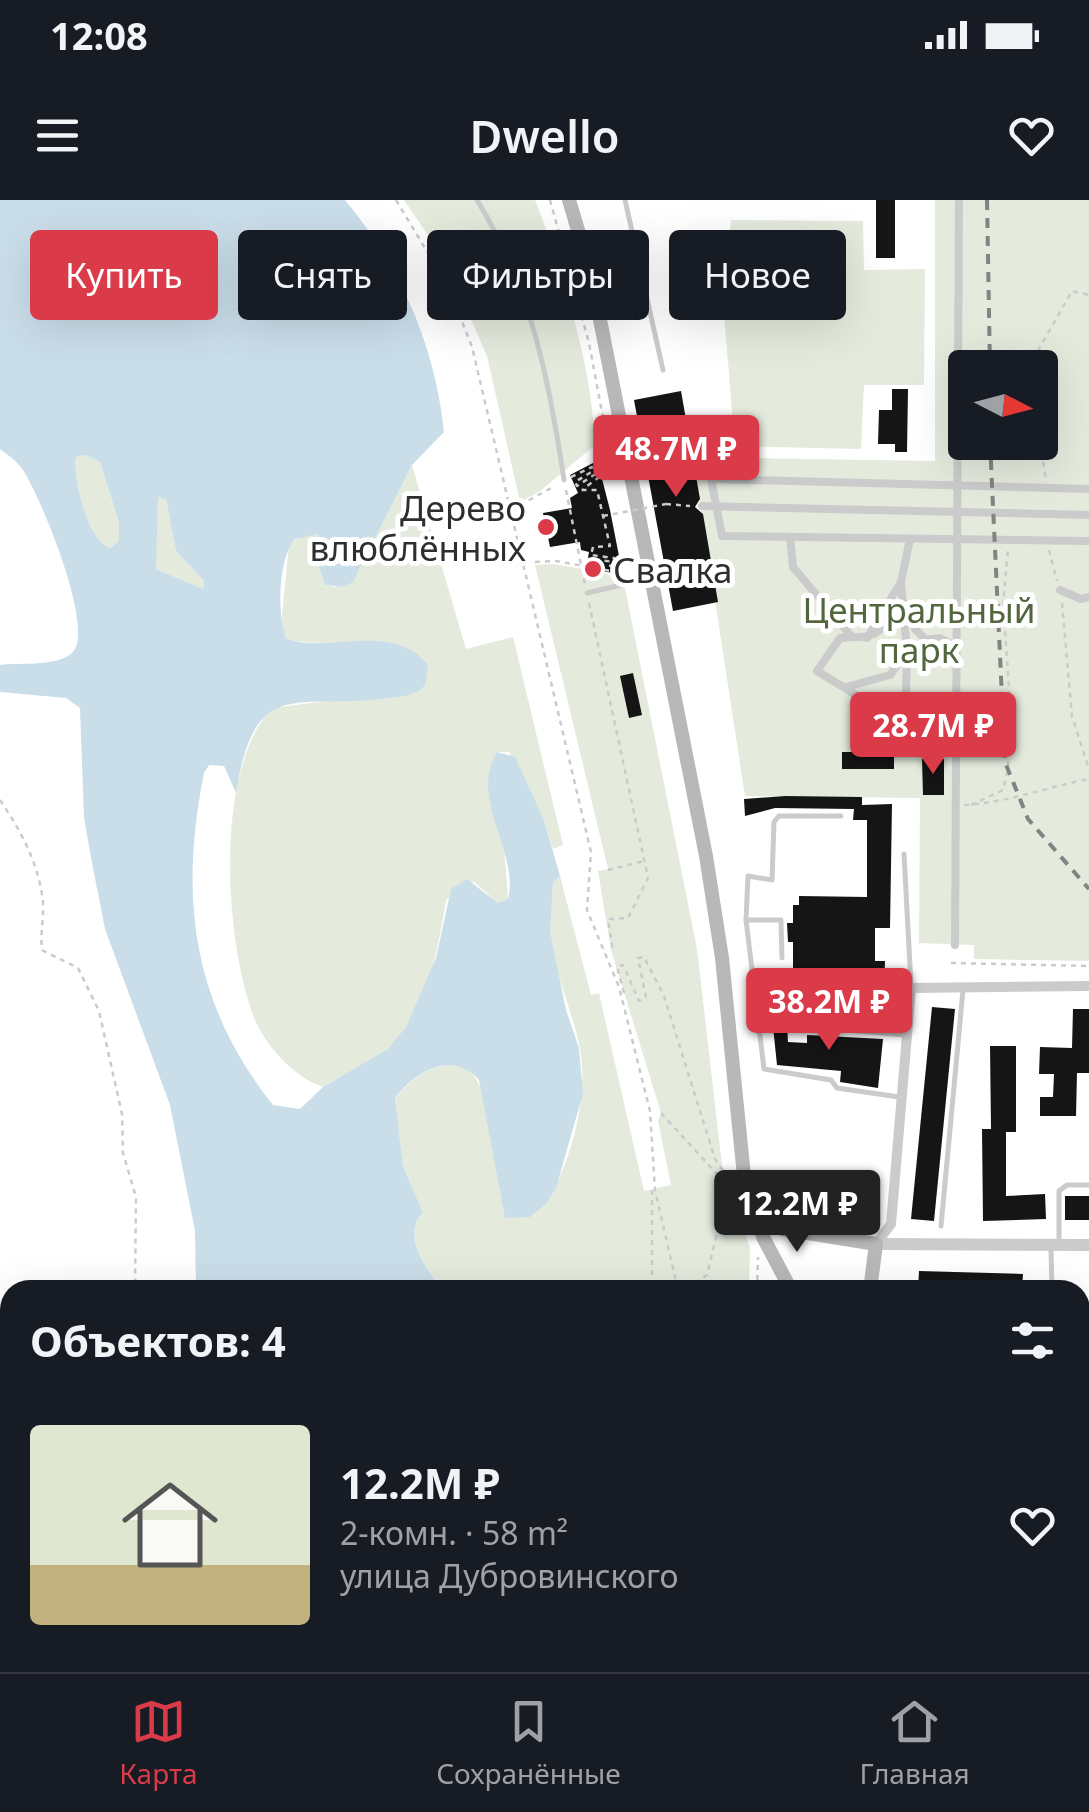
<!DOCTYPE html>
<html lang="ru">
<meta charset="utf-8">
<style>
:root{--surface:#171b24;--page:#20242c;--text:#f1f3f6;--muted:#9ea1a6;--line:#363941;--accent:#db3a48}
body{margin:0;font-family:"Noto Sans",sans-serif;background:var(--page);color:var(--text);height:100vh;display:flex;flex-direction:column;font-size:38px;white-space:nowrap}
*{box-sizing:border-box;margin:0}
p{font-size:32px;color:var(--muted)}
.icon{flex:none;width:55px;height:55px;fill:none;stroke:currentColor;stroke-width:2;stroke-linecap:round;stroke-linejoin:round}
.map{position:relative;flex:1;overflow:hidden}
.side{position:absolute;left:0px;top:1080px;width:1090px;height:392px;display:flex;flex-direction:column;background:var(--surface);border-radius:30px 30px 0 0;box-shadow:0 10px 40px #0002}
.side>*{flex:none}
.banner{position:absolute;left:30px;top:30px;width:1030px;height:90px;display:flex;gap:20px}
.needle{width:65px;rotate:96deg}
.buttons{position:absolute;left:948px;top:150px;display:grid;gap:20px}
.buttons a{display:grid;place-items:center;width:110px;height:110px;border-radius:10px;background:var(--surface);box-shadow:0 10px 40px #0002;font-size:50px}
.price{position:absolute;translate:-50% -85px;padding:0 22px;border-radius:10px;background:var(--accent);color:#fff;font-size:32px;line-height:65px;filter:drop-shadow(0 2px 5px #0008)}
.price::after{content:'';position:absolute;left:50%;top:60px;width:30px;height:22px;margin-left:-15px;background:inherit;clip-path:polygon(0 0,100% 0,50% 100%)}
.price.on{background:#222;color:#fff}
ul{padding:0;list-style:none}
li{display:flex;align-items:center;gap:30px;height:250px;padding:0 30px}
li+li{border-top:2px solid var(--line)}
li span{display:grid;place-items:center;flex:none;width:280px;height:200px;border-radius:10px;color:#555}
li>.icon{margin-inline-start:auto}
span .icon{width:120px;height:120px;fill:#fffc;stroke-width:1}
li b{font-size:42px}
h2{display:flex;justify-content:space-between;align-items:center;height:120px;padding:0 30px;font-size:42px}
.chip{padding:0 35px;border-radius:10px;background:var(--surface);box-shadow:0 10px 40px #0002;font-size:35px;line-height:90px}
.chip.on{background:var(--accent);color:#fff}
.status{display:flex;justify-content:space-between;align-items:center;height:70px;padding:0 50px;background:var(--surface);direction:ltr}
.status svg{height:28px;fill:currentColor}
header{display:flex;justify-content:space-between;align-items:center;height:130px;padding:0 30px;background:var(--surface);font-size:45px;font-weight:600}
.tab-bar{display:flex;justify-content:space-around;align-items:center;height:140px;border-top:2px solid var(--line);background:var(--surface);font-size:28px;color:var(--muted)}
.tab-bar a{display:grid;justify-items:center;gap:5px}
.tab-bar .on{color:var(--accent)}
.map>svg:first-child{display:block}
.green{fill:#e4ebdd;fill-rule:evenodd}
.water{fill:#cadeea;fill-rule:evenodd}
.building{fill:#151515}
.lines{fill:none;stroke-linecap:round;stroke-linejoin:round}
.path{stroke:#cbcbcb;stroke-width:2.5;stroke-dasharray:5 5;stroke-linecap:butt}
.service{stroke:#cbcbcb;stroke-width:5}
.pedestrian{stroke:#cbcbcb;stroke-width:8}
.minor{stroke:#cbcbcb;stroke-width:10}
.tertiary{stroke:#cbcbcb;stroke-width:12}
.secondary{stroke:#b8b8b8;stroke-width:14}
.rail{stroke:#838383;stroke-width:4;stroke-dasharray:10 8;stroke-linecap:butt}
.path-bridge{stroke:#cbcbcb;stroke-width:2.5;stroke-dasharray:5 5;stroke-linecap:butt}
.poi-dot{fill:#db3a48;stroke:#fff;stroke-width:4}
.labels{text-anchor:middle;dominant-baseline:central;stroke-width:10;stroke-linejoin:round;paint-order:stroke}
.poi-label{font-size:35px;fill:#2e2e2e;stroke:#fff;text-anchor:end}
.park-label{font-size:35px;fill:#52673e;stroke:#fff}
</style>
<div class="status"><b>12:08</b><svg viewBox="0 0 49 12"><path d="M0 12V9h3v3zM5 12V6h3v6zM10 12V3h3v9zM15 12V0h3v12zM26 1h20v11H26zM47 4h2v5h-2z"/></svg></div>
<header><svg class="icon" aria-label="menu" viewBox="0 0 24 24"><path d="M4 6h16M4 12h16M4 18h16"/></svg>Dwello<svg class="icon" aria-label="heart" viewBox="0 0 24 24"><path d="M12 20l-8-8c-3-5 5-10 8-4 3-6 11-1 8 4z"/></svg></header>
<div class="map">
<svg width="1089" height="1472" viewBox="0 0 1089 1472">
<rect width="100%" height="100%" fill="#fff"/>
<g class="green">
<path d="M 404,0 L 535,0 C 560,63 596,178 594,246 L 539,292 L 520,302 L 487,156 L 445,60 Z"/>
<path d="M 935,0 L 1089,0 L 1089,761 L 974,759 L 974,745 L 919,743 L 920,598 L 745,596 L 693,257 L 935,261 ZM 965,168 L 1040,168 L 1040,242 L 965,242 Z"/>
<polygon points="731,20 863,21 864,70 925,69 924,185 864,185 861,249 735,246 723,102"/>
<path d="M 86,255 L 100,262 L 119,323 L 119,342 L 110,348 C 87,339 73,280 76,257 Z"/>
<path d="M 412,265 L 466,449 L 513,437 L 563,645 L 553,649 L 544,620 L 509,552 L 497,552 L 508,699 L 498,703 L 474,682 L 446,700 C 438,749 427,819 385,852 C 366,866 343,874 323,887 C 293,877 262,842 252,812 C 225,736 214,570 272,508 L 335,500 L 389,443 C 361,440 305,447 286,438 L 281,425 L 289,345 L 303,334 L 318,333 L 317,361 L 325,385 L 335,387 L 357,374 Z"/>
<polygon points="161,296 166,299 176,351 204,381 204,389 156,369 156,299"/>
<path d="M 553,364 L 606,373 L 625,388 L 697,749 L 722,965 L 730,1000 L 750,1047 L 749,1090 L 442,1090 C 426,1065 401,1039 423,1012 L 403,966 L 395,899 C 413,875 440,857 470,869 L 485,895 L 505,1018 L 546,1004 C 571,961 589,898 580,849 C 572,808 553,771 550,729 C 549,714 553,699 553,683 L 560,676 L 591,795 L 599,793 L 644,991 L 671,985 L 658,921 L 661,913 L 611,750 L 598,671 L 608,669 L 535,365 Z"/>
<polygon points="607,1463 731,1463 730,1472 607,1472"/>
</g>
<g class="water">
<path d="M 0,0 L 345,0 C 401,67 435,146 444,232 L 412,265 L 353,382 L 344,387 L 325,385 L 317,361 L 318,334 L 295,339 C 278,359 277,415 286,438 C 323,455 393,420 428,465 L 425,485 C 415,496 403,496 389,498 C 297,511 255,473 236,593 L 224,566 L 209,565 L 204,573 C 179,698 192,803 273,905 L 300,909 L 323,887 L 388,849 L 406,827 L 436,758 L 451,689 L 467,679 L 498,703 L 508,699 C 520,653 468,598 497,552 L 515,557 L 544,620 L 560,676 L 553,683 L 550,731 L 566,810 L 579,848 L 583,894 L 556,988 L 546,1004 L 530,1017 L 505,1018 L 479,880 C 452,850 416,871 395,898 L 403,966 L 423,1012 C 401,1038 426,1066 442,1090 L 196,1090 L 195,1031 L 170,905 L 105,729 L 93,668 L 84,618 L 80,508 L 66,498 L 0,492 L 0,465 C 19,462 64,468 75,449 C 91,419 41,298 23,270 C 17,261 9,256 0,249 ZM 86,255 L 100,262 L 119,323 L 119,341 L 110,348 C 87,339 73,279 76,257 ZM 158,297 L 166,299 L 176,351 L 204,381 L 204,389 L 156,369 Z"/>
<polygon points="159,1462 607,1462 607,1472 156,1472"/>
</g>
<g class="building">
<rect x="876" y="0" width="19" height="58"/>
<polygon points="892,189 908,189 907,252 895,252 895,244 878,244 879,210 892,210"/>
<polygon points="681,191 700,299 695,307 703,314 718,402 673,411 634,200"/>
<polygon points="593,263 600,271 610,310 619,356 614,373 586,369 589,352 581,350 580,342 550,347 543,313 572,308 570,298 578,293 570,275"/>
<polygon points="633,473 642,515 629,518 620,476"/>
<rect x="842" y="552" width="52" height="17"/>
<polygon points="922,559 944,559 944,595 923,595"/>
<polygon points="785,596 862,597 862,605 892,604 890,728 875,728 875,761 885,761 884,790 888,789 884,827 870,826 871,813 861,813 862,789 793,788 793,742 788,742 787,723 793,723 793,705 799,705 799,696 867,697 867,620 853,620 854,609 775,608 745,616 744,599"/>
<polygon points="786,805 788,842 807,843 807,835 883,839 878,888 840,882 841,871 777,865 771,807"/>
<polygon points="932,807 955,809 934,1021 911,1019"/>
<polygon points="1073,809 1089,809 1089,873 1077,873 1076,916 1040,916 1040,897 1053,897 1054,874 1039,874 1040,847 1072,848"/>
<polygon points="990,846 1016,846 1016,932 1006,932 1006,996 1045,994 1046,1019 983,1021 982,929 991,929"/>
<rect x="1065" y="996" width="24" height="24"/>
<polygon points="919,1071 1023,1074 1022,1090 918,1090"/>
</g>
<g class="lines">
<g class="path">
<polyline points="396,0 449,88 472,147 591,652 587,710 619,787 650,911 655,990 678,1090"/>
<polyline points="550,0 589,143 611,260"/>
<polyline points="967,164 990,165 1016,158 1026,163"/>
<polyline points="1028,168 1072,91 1089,95"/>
<polyline points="1040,242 1046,280"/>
<polyline points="571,277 592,267 593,271 575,282 577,286 597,273 598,278 583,289"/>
<polyline points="566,290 585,385"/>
<polyline points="666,304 690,306"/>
<polyline points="520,305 555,286"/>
<polyline points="1049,350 1057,381"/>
<polyline points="535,362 556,361 611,371 612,366 591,363 592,359 614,362 614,358 591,355 593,347 610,346 597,290 581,290"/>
<polyline points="589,403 648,678 628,718 608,719 613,751"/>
<polyline points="1062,403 1072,516 1089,569"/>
<path d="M 0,600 C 21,631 39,664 43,702 C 44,718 40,733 42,750 L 78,768 L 99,811 L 122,914 L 123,953 L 136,997 L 135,1090"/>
<path d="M 964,605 C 1006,603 1047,587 1089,579"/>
<polyline points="971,605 1003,590 1008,569 1010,502 1003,404 1008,349"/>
<polyline points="608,670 644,661"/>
<polyline points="951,763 1089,766"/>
<polyline points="624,793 617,767 623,765 639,801 646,797 638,758 644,757 664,796 715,959 728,977"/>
<polyline points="661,913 728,986 707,1075 685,1090"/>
<polyline points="652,990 652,1090"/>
<polyline points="757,1090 758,1057"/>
<polyline points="138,1472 140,1462"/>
<polyline points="630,1472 630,1462"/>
<polyline points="674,1472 675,1462"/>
<polyline points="735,1472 736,1462"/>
</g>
<g class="service">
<path d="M 477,0 C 531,88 549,179 564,280"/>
<polyline points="625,0 663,170"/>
<polyline points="587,393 647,379"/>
<polyline points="904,654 911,785"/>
<polyline points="746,720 748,676 772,680 774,622 779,616 841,616"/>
<polyline points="782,758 781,720 746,720 764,869 831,880 837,888 899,897"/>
<polyline points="803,826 904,835"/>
<polyline points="941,1026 963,790"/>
<polyline points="1059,1041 1059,991 1067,985 1089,985"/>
<polyline points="1051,1048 1052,1090"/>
<polyline points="0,1172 10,1208"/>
<polyline points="1080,1262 1089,1262"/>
<polyline points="1080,1341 1089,1341"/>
<polyline points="1080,1387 1089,1387"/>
<polyline points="59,1472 59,1462"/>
<polyline points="893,1472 894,1462"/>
<polyline points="1018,1472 1018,1462"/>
<polyline points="1062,1472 1062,1462"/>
</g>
<g class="pedestrian">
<polyline points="1089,289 711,279 722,336 1089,341"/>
<polyline points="702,306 1089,315"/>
<path d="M 790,337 L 793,367 L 852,437 C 877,439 886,424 906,411 L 922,420 L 915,429 L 926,440 L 940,438 L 955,446"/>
<polyline points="901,382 907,452 905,541"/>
<polyline points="1060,390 1081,399 1089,397"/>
<polyline points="852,437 840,438 817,471 869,503 857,513 877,541 953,543"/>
<polyline points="867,438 901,382 910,339"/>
<polyline points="846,487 890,475 907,452"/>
<polyline points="955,745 959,0"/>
</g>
<polyline class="minor" points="876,1044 891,1024 911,788 1089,786"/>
<polyline class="tertiary" points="876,1044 1089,1045"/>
<g class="secondary">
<polyline points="569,0 591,74 706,656 722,758 744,976 763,1037 791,1090"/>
<polyline points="755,1003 783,1029 876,1044 870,1090"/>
<polyline points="831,1472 832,1462"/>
</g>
<g class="rail">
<polyline points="987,0 990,168"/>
<polyline points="990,242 1005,562 1028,619 1089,689"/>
</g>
<polyline class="path-bridge" points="603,316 666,304"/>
</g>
<g class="poi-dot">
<circle cx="546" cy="327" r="10"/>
<circle cx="593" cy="369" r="10"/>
</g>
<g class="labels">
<g class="poi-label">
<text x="526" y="307">Дерево<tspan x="526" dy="40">влюблённых</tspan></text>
<text x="613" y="369" text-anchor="start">Свалка</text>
</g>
<g class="park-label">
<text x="919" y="409">Центральный<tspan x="919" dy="40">парк</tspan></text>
</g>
</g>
</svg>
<div class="buttons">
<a><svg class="needle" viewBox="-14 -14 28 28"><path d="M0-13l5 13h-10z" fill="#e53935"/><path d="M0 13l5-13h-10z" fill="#9ea1a6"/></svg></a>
</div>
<b class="price" style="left:676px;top:300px">48.7M ₽</b>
<b class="price" style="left:933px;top:577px">28.7M ₽</b>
<b class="price" style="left:829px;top:853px">38.2M ₽</b>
<b class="price on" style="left:797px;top:1055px">12.2M ₽</b>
<div class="banner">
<a class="chip on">Купить</a>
<a class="chip">Снять</a>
<a class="chip">Фильтры</a>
<a class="chip">Новое</a>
</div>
<section class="side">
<h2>Объектов: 4<svg class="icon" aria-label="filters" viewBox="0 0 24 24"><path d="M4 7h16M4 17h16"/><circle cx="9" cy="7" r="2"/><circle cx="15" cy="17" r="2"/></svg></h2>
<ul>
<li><span style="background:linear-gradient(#dfe7d0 70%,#c2b280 0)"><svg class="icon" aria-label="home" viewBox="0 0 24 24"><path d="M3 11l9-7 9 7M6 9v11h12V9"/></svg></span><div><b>12.2M ₽</b><p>2-комн. · 58 m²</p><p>улица Дубровинского</p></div><svg class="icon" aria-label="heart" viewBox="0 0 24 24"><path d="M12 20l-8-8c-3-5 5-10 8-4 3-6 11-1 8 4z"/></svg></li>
</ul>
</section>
</div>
<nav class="tab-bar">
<a class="on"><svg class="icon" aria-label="map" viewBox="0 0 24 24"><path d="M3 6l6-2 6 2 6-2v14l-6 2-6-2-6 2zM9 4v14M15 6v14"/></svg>Карта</a>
<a><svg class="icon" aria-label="saved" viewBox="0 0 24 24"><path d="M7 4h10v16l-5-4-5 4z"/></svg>Сохранённые</a>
<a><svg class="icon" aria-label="home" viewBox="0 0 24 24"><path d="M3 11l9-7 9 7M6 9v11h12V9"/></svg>Главная</a>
</nav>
